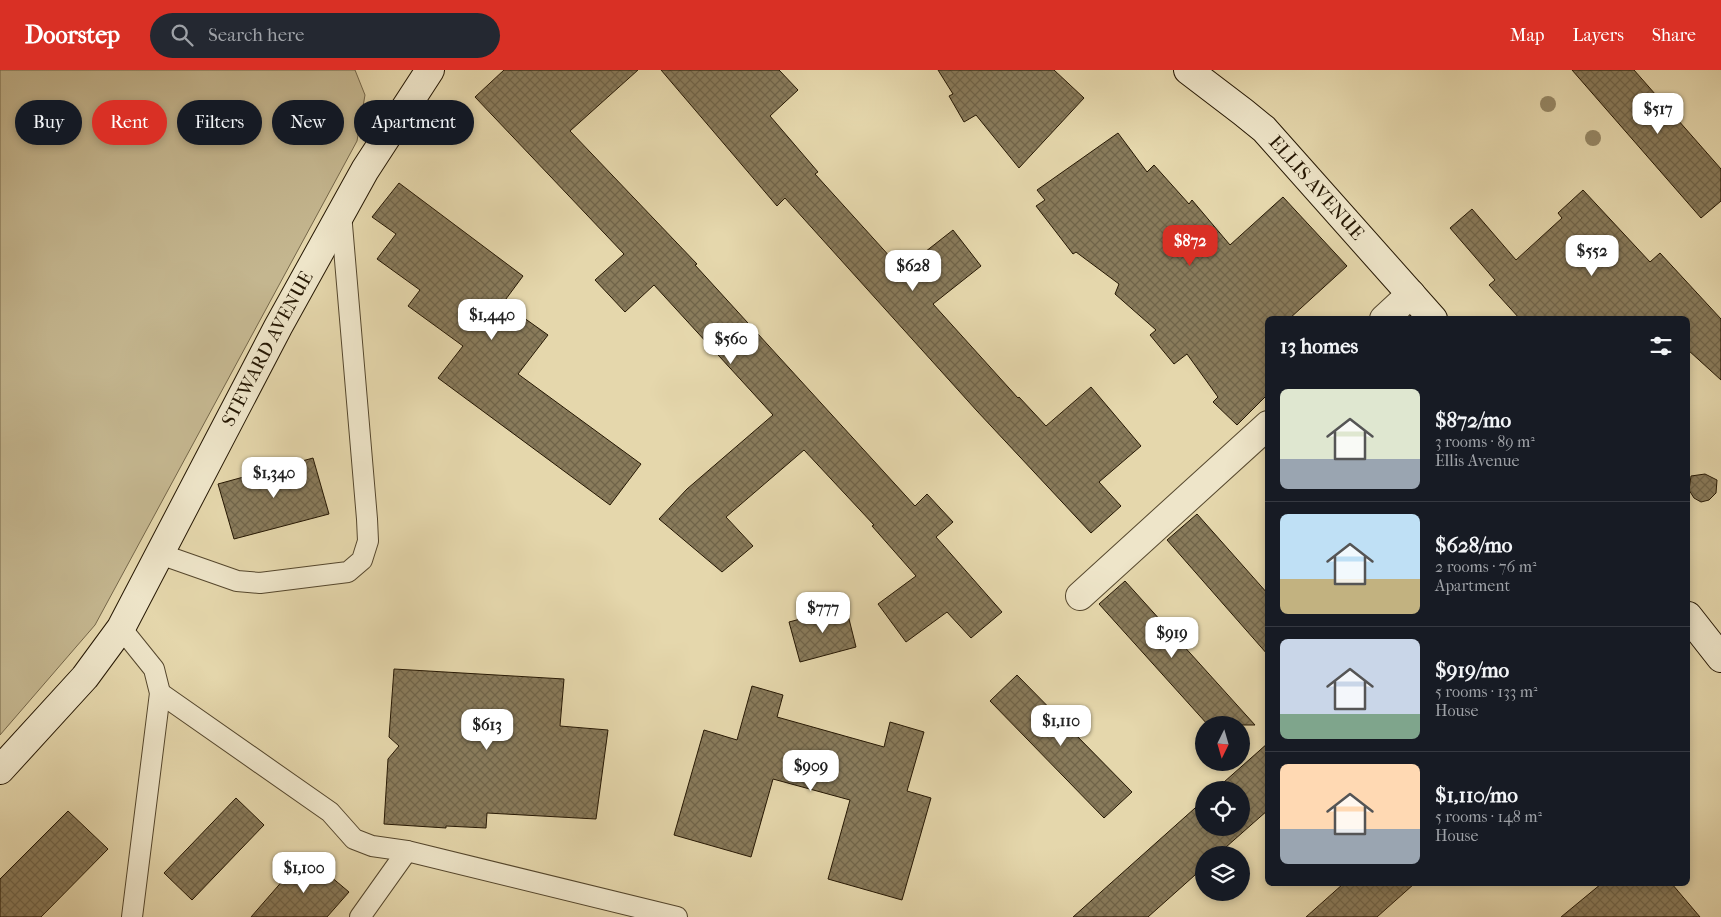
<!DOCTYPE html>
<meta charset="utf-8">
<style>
:root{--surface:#171b24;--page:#242831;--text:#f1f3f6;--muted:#9ea1a6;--line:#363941;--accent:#d93025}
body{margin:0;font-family:"IM FELL French Canon",serif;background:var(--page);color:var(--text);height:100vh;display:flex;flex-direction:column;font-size:19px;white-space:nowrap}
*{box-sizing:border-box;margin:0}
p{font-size:16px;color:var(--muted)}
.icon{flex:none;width:28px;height:28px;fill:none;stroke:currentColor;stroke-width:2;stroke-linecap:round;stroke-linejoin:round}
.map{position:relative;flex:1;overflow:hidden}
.panel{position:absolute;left:1265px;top:246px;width:425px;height:570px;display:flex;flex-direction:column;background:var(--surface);border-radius:8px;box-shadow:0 2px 8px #0003}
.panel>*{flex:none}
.top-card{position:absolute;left:15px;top:30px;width:475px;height:45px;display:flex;gap:10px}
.needle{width:32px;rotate:185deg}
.fabs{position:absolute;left:1195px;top:646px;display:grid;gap:10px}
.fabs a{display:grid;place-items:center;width:55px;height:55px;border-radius:50%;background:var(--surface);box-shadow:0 2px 8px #0003;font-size:25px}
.price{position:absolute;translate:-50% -42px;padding:0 11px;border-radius:10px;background:#fff;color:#222;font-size:16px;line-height:32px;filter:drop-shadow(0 1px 2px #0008)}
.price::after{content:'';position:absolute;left:50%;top:30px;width:15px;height:11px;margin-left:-8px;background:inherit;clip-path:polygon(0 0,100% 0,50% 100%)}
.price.on{background:var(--accent);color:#fff}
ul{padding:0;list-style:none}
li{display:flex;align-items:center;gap:15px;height:125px;padding:0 15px}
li+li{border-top:1px solid var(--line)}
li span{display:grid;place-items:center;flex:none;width:140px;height:100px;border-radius:8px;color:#555}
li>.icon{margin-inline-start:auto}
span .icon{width:60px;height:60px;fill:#fffc;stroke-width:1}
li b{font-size:21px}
h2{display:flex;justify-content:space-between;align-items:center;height:60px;padding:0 15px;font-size:21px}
.chip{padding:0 18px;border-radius:22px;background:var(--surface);box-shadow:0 2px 8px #0003;font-size:18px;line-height:45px}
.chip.on{background:var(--accent);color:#fff}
header{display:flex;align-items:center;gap:30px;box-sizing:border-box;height:70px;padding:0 25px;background:var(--accent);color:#fff}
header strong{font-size:24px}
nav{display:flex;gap:28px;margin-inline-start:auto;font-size:18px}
.search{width:350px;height:45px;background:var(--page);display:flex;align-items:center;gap:12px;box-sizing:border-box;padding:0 18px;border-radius:28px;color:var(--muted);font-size:19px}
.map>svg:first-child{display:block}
.green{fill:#c4b68f;stroke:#746649}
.building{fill:url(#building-cross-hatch);stroke:#251703}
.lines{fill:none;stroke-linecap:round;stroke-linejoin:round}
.lane-casing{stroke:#55472d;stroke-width:22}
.street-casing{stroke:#55472d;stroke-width:30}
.secondary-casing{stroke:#251703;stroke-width:30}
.lane{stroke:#eee5c9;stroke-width:20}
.street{stroke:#eee5c9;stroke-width:28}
.secondary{stroke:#eee5c9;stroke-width:28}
.tree{fill:#968866}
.labels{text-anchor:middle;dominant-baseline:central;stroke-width:4;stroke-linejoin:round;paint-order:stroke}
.street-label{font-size:19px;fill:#251703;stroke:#eee5c9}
</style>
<header>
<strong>Doorstep</strong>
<div class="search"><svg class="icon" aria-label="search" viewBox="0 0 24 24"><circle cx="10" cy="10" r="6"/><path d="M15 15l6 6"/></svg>Search here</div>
<nav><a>Map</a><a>Layers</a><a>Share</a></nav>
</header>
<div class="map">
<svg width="1721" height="847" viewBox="0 0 1721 847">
<defs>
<pattern id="building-cross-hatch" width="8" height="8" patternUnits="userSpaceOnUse" patternTransform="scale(1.25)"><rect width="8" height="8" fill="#897b5b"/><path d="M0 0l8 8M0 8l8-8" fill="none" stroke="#706449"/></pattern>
</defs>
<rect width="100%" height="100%" fill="#e5d7ac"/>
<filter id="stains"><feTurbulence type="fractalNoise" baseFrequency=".004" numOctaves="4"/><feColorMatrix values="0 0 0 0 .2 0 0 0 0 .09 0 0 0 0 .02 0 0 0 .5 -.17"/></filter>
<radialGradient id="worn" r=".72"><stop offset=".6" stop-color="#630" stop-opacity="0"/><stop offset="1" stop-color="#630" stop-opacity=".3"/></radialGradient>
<polygon class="green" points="0,0 355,0 365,25 357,71 95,555 0,665"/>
<g class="building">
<polygon points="504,0 638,0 570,61 697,194 695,195 915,436 927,424 953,452 936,467 1002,542 971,568 947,542 906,572 878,534 916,506 872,456 874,455 804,380 726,447 753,476 722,502 659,449 687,419 773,345 654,215 625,242 595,210 624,184 475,27"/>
<polygon points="661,0 779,0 798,20 770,46 818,102 815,104 902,200 953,160 981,196 933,234 1018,328 1019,327 1046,356 1091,317 1141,376 1099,412 1121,436 1091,463 977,341 785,128 777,136"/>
<polygon points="938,0 1054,0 1084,28 1019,98 976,45 964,52 949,26 953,24"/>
<polygon points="1572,0 1634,0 1721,99 1721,131 1701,148"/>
<polygon points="1118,63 1147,102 1154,95 1189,134 1192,130 1230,175 1283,127 1347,196 1289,249 1268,249 1268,324 1237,355 1213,332 1218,327 1187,284 1174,294 1150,265 1156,260 1115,224 1119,214 1076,182 1073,184 1036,136 1045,130 1037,120"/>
<polygon points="399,113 523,206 503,233 548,265 518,304 641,394 610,435 438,308 463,276 408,236 420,220 377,189 396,164 372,147"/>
<polygon points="1583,120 1650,192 1660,183 1721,249 1721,310 1688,280 1688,249 1520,249 1489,215 1495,210 1450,158 1472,139 1516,190 1562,148 1558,143"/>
<polygon points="313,388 329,444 234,469 218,414"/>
<polygon points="1705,404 1717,410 1716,423 1709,430 1701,432 1694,428 1689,420 1691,406"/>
<polygon points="1197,444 1268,524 1268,585 1167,470"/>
<polygon points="1125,511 1255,655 1208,655 1099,534"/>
<polygon points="846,537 856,577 800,592 789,552"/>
<polygon points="394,599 564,609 560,656 608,660 596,749 487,743 486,758 446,756 446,758 384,754 388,689 399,676 389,667"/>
<polygon points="1017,605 1132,722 1104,748 990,631"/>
<polygon points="752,616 783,625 777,647 884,677 890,652 924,662 907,721 931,728 902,830 828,809 850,730 773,709 751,787 674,765 704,660 737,670"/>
<polygon points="1268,673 1268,740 1217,785 1204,785 1204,797 1148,847 1073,847 1204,730 1204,758 1241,758 1241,720 1215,720"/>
<polygon points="236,728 264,755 192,830 164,803"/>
<polygon points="68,741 108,779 41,847 0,847 0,809"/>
<polygon points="305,785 349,822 327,847 251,847"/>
<polygon points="1343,814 1414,814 1377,847 1306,847"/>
<polygon points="1601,814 1672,814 1700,847 1561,847"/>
</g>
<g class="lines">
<defs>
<g id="lane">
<polyline points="160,484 237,511 260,513 348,502 362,490 368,471 367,449 341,143"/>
<polyline points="121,558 154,599 160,623 132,847"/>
<polyline points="160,623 330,742 354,769 372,776 407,781 677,847"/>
<polyline points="360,847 407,781"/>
</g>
<g id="street">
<polyline points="1384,249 1411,224"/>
<polyline points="1080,526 1268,355"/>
</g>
<g id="secondary">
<path id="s1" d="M 1188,0 L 1243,42 L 1264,59 L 1433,249"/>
<polyline points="1688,546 1721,588"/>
<path id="s2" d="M 0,700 L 85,607 L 121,558 L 278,257 L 365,100 L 430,0"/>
</g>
</defs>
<use href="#lane" class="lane-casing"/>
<use href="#street" class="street-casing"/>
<use href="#secondary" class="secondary-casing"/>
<use href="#lane" class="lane"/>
<use href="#street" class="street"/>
<use href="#secondary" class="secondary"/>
</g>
<g class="tree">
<circle cx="1548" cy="34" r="8"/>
<circle cx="1593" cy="68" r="8"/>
</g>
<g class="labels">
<g class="street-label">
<text stroke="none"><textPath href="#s1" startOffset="175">ELLIS AVENUE</textPath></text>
<text stroke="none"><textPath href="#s2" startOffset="502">STEWARD AVENUE</textPath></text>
</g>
</g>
<rect width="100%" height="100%" filter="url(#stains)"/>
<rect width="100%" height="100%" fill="url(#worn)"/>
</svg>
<div class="fabs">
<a><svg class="needle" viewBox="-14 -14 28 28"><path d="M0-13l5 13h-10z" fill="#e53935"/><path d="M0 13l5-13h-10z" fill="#9ea1a6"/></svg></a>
<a><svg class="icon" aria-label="locate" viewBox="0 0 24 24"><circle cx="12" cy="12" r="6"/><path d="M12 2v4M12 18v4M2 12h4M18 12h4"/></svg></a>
<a><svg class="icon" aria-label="layers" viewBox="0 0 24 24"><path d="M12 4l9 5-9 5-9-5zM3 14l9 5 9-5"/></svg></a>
</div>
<b class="price" style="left:1658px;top:65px">$517</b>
<b class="price on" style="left:1190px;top:197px">$872</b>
<b class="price" style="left:1592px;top:207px">$552</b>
<b class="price" style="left:913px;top:222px">$628</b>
<b class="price" style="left:492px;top:271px">$1,440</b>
<b class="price" style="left:731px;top:295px">$560</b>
<b class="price" style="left:274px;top:429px">$1,340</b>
<b class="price" style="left:823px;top:564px">$777</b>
<b class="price" style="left:1172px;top:589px">$919</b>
<b class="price" style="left:1061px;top:677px">$1,110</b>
<b class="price" style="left:487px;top:681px">$613</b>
<b class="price" style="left:811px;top:722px">$909</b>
<b class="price" style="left:304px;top:824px">$1,100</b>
<div class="top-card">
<a class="chip">Buy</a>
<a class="chip on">Rent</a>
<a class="chip">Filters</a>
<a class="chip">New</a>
<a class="chip">Apartment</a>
</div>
<section class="panel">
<h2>13 homes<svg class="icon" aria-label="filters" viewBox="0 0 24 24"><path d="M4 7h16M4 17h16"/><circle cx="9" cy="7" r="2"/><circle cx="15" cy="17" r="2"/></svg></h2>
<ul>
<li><span style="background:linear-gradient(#dfe7d0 70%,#9aa5b1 0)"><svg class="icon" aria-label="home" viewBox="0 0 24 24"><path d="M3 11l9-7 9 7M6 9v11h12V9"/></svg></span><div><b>$872/mo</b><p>3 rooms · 89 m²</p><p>Ellis Avenue</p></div></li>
<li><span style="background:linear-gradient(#bfe0f5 65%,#c2b280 0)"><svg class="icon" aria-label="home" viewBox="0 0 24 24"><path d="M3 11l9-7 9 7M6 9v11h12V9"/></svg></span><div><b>$628/mo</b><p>2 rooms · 76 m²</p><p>Apartment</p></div></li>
<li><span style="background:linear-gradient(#c9d6e8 75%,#7fa58c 0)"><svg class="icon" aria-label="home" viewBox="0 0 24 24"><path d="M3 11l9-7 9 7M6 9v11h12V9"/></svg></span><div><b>$919/mo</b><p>5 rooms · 133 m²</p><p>House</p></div></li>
<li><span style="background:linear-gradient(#ffd9b3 65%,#9aa5b1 0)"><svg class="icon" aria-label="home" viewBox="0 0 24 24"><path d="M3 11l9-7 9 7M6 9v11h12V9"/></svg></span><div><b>$1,110/mo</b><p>5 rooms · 148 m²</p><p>House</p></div></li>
</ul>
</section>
</div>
